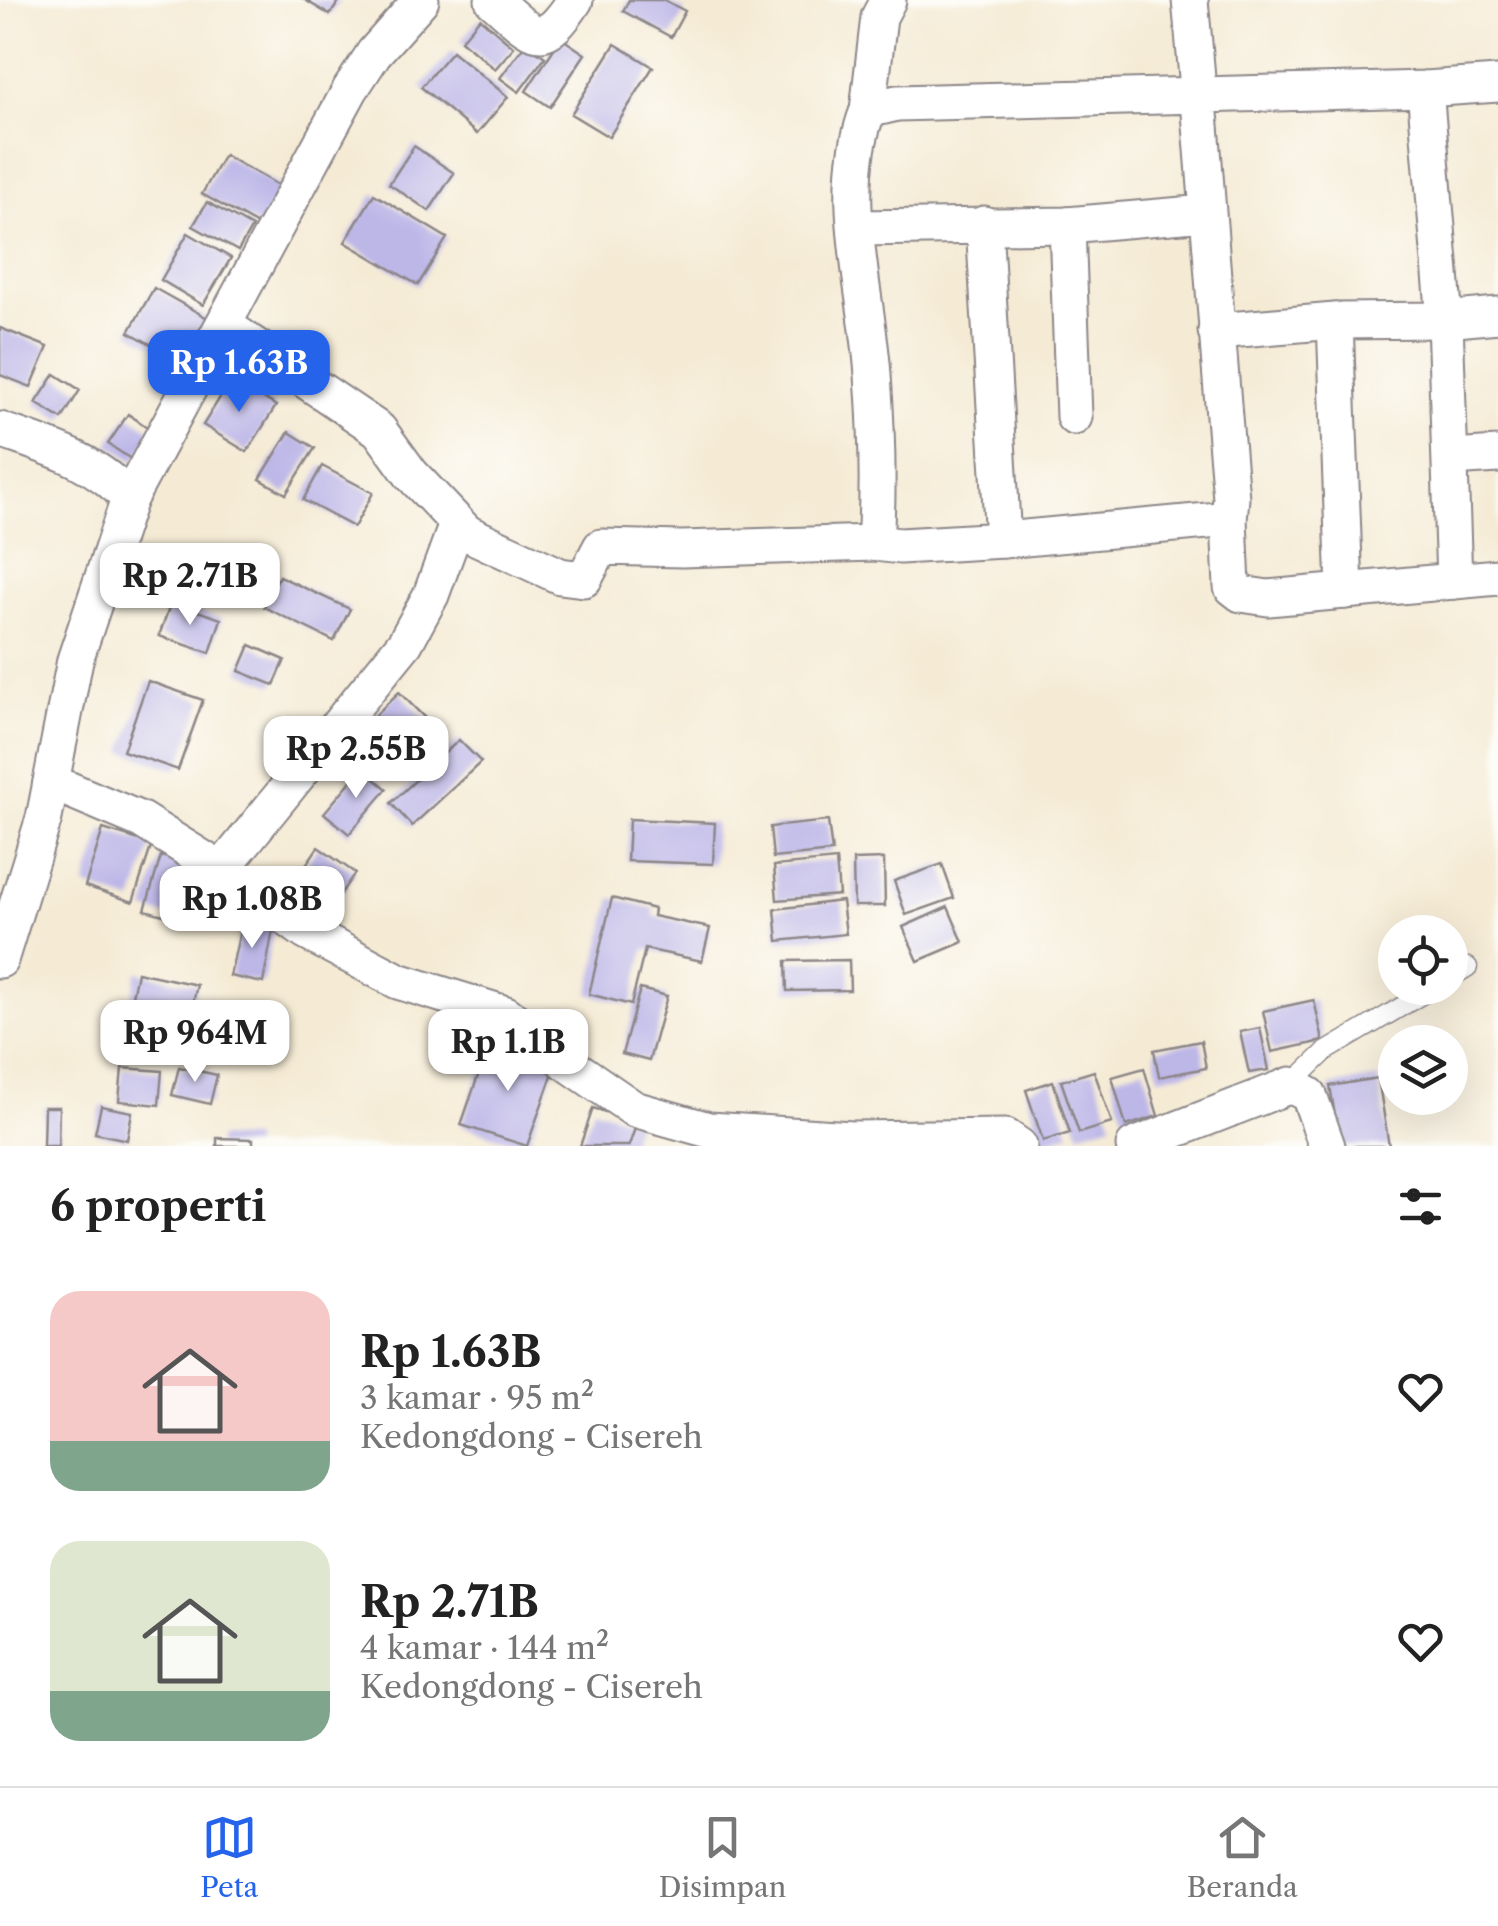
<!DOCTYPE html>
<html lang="id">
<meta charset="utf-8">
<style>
:root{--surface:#fff;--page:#f6f6f6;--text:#222;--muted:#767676;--line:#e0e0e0;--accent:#2563eb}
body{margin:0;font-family:"Libre Caslon Text",serif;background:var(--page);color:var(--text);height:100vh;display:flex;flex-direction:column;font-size:38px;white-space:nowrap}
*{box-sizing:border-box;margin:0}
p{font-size:32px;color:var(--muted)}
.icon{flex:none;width:55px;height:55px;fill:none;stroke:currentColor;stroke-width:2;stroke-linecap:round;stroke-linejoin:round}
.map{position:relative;height:1146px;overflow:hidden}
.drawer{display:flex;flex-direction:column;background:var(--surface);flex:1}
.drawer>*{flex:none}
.controls{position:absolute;left:1378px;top:915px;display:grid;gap:20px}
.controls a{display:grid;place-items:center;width:90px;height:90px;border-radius:50%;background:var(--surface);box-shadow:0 10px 40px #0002;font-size:50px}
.price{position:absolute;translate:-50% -85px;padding:0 22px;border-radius:20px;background:#fff;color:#222;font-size:32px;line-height:65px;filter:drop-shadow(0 2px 5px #0008)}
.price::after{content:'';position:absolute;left:50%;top:60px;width:30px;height:22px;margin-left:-15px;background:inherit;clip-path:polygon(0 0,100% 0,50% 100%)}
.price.active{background:var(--accent);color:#fff}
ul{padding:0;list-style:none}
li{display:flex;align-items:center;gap:30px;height:250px;padding:0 50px}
li span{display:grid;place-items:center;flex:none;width:280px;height:200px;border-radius:30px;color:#555}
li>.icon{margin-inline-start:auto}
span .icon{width:120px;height:120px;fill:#fffc;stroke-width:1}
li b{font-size:42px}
h2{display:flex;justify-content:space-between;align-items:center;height:120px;padding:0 50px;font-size:42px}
.menu{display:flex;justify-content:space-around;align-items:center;height:140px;border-top:2px solid var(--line);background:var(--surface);font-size:28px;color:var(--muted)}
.menu a{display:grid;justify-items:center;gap:5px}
.menu .active{color:var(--accent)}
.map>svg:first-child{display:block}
.building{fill:#bdb7e8}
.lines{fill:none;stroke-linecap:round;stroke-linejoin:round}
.service-casing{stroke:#8c8688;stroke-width:21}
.minor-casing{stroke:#8c8688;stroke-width:39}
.service{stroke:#fff;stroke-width:18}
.minor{stroke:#fff;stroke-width:35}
</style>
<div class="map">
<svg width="1498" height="1146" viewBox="0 0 1498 1146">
<rect width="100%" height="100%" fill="#fdfcf7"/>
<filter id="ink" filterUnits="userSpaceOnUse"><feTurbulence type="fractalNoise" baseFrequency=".01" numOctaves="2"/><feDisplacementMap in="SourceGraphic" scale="20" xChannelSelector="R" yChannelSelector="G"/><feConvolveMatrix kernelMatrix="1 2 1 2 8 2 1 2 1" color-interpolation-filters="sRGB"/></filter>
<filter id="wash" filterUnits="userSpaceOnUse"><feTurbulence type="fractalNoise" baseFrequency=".0048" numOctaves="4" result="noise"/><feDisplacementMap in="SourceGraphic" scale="40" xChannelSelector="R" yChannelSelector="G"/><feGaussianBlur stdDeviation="2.25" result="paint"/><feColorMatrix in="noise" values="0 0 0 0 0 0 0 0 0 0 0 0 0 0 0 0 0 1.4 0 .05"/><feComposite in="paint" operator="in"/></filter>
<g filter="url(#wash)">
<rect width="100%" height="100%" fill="#f5ebd5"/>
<g id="blocks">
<g class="building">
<polygon points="305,0 340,0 330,15"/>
<polygon points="629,0 664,0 685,11 671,37 623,11"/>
<polygon points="480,18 514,47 495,69 461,40"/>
<polygon points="561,38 585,54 550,107 526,91"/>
<polygon points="526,43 545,57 519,92 500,78"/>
<polygon points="615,44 653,67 609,137 571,114"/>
<polygon points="452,51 508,97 477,134 421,87"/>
<polygon points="414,146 454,173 429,211 389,184"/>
<polygon points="224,155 283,188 261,227 202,194"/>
<polygon points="374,194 447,238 418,285 345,242"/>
<polygon points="207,202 252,227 238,251 193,226"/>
<polygon points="188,233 231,258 203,305 161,280"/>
<polygon points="154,288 218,324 193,368 129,332"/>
<polygon points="0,328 48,347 31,387 0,375"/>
<polygon points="55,374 80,390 62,419 36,403"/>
<polygon points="232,378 276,406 247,452 203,425"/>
<polygon points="128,414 153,431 134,461 108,444"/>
<polygon points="289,432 315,448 286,494 260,479"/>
<polygon points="322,466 373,493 354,527 303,500"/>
<polygon points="279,576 350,609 334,641 264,607"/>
<polygon points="171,602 221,619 210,653 159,636"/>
<polygon points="250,645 285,660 274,685 239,671"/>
<polygon points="148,681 203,700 178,770 123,751"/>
<polygon points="399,692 427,720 375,771 347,743"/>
<polygon points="459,740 481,762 412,826 391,803"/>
<polygon points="362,768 387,789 349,834 324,813"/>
<polygon points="629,819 715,823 713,864 627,861"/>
<polygon points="828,821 832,852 773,858 770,827"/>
<polygon points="103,829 152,844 133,902 85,886"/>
<polygon points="318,847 355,873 334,903 297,878"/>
<polygon points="161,856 215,871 199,925 145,910"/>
<polygon points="884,859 885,906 854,906 853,860"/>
<polygon points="836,860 839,895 777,900 774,866"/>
<polygon points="942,864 954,898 906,915 894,881"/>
<polygon points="612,898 654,909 653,916 710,928 702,961 645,949 631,1005 589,994"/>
<polygon points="842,901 846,934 778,941 775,909"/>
<polygon points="948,907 963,942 918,961 903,927"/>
<polygon points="243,918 274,925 263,983 230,976"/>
<polygon points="849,960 850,990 787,991 786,961"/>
<polygon points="137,972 197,985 185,1038 126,1026"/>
<polygon points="640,989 667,996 649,1061 622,1054"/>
<polygon points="1314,1000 1323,1041 1272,1052 1263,1011"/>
<polygon points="1260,1028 1269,1070 1249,1073 1240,1032"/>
<polygon points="490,1041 556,1064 527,1146 461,1125"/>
<polygon points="1201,1041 1206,1068 1159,1077 1154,1050"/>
<polygon points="179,1067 217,1075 210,1104 172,1095"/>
<polygon points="122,1068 162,1071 159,1105 119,1101"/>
<polygon points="1144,1068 1158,1116 1126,1126 1112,1077"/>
<polygon points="1094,1071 1112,1123 1079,1133 1061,1081"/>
<polygon points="1378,1078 1389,1146 1340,1146 1330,1086"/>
<polygon points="1053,1081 1070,1133 1043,1141 1026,1090"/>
<polygon points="101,1106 132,1112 127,1140 95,1133"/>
<polygon points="44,1107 59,1107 58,1146 43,1146"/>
<polygon points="593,1108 637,1122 629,1146 580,1146"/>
<polygon points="217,1138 253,1139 253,1146 217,1146"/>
</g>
</g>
</g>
<g filter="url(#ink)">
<use href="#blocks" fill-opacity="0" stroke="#8c8688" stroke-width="2.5"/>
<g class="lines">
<defs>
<g id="service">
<polyline points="1450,978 1468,967"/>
<polyline points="1291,1085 1325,1052 1433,988"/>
</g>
<g id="minor">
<path d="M 493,0 C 533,34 541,53 575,0"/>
<path d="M 1190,0 C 1206,166 1216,332 1231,498 L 1229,519 L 1003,540 L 900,546 L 875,543 C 879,487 877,430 873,375 C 867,289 836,192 868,110 L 897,103 L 1425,89 L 1498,84"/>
<polyline points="1425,89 1445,320 1454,581"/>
<polyline points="868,110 879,17 888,0"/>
<polyline points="984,224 1003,540"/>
<polyline points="1067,225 1074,417"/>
<polyline points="857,228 1067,225 1206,213"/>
<polyline points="1335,321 1345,591"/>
<polyline points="224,325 379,430 411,474 467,533"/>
<polyline points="1216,331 1335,321 1445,320 1498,315"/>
<path d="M 0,430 C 45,446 97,460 129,499"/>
<polyline points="1452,458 1498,455"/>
<polyline points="1229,519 1232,587 1241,594 1268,598 1498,577"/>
<polyline points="51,782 141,820 221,870 306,932 398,981 506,1014 566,1062 634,1109 709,1130 852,1139 1006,1137 1019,1146"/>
<polyline points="221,870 405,643 431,595 453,535 467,533 560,576 584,579 601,547 682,549 875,543"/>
<polyline points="0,960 44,818 75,660 129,499 350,90 374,53 421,0"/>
<polyline points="1134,1146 1291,1085 1309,1095 1327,1146"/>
</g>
</defs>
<use href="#service" class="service-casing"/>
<use href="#minor" class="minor-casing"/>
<use href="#service" class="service"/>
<use href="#minor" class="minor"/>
</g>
</g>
</svg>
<div class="controls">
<a><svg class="icon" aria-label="locate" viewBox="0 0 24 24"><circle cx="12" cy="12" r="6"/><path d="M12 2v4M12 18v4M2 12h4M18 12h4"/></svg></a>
<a><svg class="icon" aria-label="layers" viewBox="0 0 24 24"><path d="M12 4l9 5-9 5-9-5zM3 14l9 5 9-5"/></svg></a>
</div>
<b class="price active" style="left:239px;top:415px">Rp 1.63B</b>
<b class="price" style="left:190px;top:628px">Rp 2.71B</b>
<b class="price" style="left:356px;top:801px">Rp 2.55B</b>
<b class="price" style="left:252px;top:951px">Rp 1.08B</b>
<b class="price" style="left:195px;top:1085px">Rp 964M</b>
<b class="price" style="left:508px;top:1094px">Rp 1.1B</b>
</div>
<section class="drawer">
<h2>6 properti<svg class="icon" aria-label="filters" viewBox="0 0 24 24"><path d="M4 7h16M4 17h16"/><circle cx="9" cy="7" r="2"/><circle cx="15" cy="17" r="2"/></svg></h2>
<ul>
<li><span style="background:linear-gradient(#f6c9c9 75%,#7fa58c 0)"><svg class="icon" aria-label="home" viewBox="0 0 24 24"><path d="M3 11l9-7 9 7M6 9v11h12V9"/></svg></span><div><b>Rp 1.63B</b><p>3 kamar · 95 m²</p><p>Kedongdong - Cisereh</p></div><svg class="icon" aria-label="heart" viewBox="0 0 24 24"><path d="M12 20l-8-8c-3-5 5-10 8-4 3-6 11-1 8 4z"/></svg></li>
<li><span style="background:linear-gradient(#dfe7d0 75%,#7fa58c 0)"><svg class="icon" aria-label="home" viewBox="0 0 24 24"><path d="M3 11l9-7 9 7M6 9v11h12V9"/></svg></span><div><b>Rp 2.71B</b><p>4 kamar · 144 m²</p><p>Kedongdong - Cisereh</p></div><svg class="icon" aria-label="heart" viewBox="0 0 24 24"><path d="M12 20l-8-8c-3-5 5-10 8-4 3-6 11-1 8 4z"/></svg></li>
</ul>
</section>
<nav class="menu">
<a class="active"><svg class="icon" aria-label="map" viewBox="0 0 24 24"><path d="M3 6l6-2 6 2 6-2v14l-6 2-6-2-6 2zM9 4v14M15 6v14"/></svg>Peta</a>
<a><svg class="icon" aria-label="saved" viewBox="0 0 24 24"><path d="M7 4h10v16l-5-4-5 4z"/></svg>Disimpan</a>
<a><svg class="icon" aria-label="home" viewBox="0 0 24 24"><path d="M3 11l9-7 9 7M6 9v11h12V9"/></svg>Beranda</a>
</nav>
